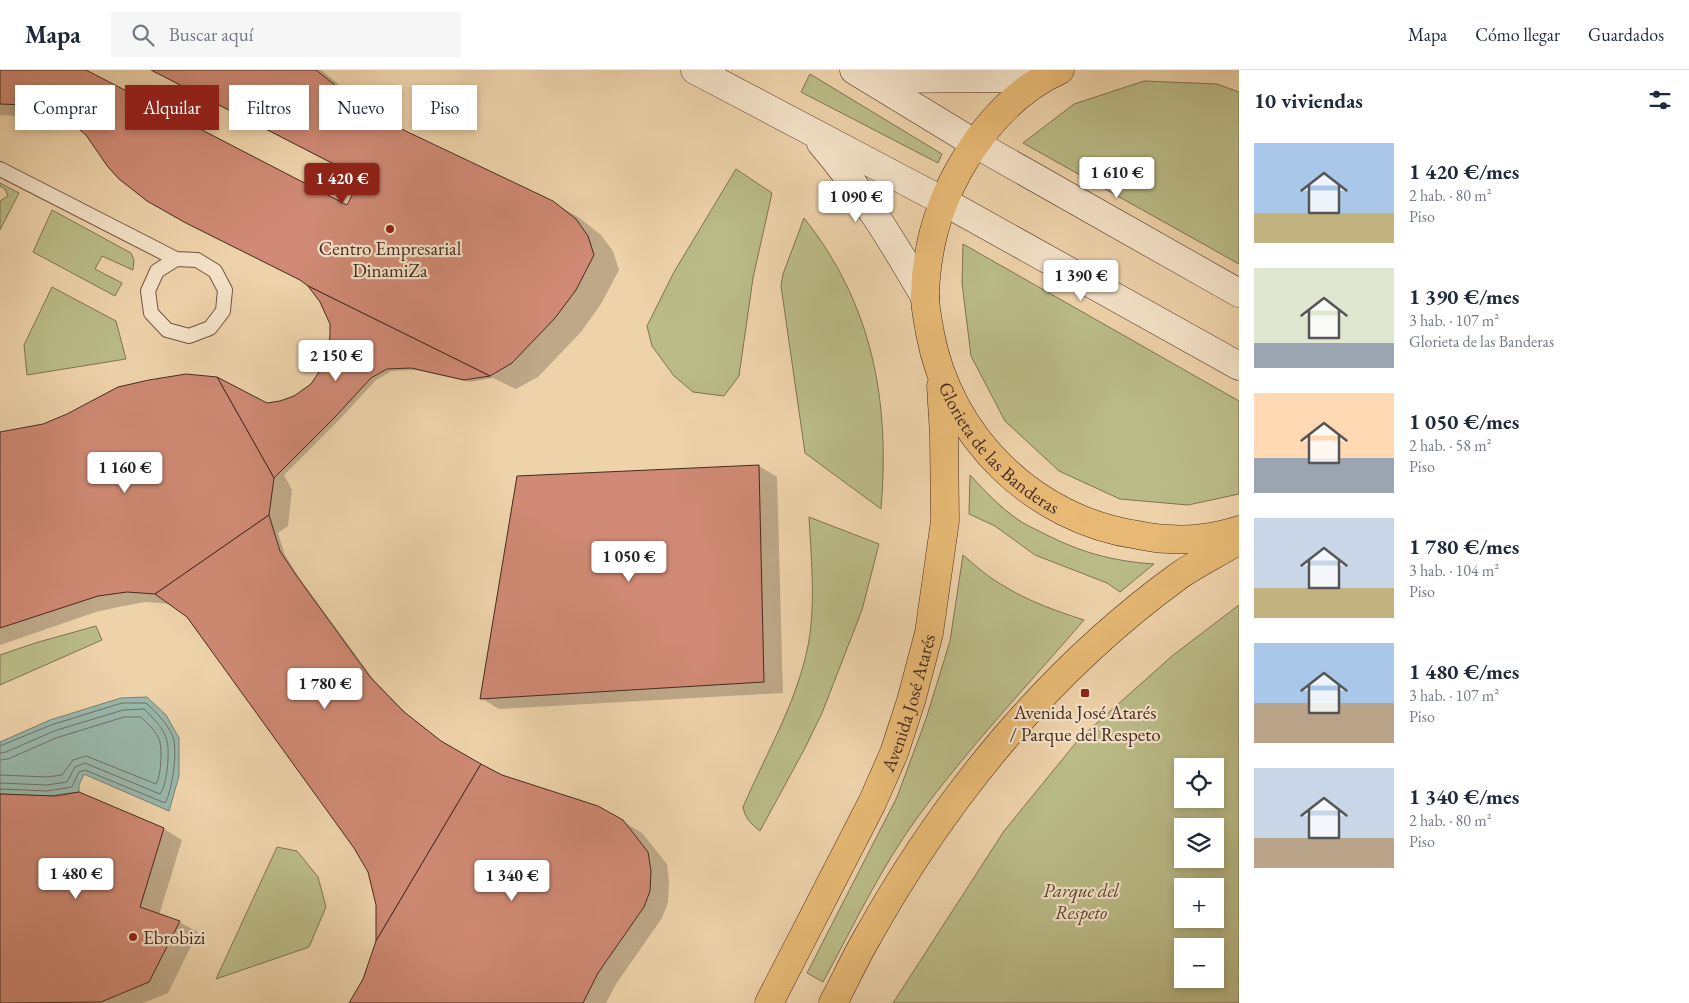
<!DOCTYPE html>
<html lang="es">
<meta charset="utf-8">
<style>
:root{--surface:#fff;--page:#f6f6f7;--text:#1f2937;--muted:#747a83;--line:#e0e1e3;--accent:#8f2418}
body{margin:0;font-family:"EB Garamond",serif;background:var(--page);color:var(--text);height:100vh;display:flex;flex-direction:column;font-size:19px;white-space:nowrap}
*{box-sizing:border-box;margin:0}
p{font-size:16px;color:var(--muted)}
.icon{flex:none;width:28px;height:28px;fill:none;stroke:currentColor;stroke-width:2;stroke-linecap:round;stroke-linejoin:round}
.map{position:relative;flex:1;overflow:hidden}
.sheet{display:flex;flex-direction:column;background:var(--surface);width:450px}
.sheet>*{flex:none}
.top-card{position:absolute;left:15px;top:15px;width:475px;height:45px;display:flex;gap:10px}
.fabs{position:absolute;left:1174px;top:688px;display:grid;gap:10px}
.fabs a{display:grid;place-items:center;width:50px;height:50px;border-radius:0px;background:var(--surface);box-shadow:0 2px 8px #0003;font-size:25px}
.price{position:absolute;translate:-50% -42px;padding:0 11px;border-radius:5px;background:#fff;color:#222;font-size:16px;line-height:32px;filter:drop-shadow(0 1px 2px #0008)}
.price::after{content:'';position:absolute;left:50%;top:30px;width:15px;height:11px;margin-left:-8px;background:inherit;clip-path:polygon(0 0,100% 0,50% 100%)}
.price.current{background:var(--accent);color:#fff}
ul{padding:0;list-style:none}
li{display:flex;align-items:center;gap:15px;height:125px;padding:0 15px}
li span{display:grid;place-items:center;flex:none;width:140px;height:100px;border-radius:0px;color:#555}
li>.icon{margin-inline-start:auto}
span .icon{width:60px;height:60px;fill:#fffc;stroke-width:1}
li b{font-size:21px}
h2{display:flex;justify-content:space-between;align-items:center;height:60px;padding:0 15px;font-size:21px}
.tag{padding:0 18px;border-radius:0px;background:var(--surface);box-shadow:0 2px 8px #0003;font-size:18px;line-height:45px}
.tag.current{background:var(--accent);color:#fff}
header{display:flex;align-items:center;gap:30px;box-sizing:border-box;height:70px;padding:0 25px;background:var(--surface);border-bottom:1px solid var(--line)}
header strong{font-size:24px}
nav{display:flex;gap:28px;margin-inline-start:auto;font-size:18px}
.search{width:350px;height:45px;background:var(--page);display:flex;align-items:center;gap:12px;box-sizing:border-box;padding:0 18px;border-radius:0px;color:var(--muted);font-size:19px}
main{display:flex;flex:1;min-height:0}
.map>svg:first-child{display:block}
.green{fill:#babb87;stroke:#807253;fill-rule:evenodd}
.water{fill:#99b7ab;stroke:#787f73}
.shadow{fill:#0003}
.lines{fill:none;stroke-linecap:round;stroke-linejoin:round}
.shore{stroke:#707065;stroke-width:1}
.building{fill:#cf8974;stroke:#462a1f}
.lane-casing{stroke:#705442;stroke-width:16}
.secondary-casing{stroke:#462a1f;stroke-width:29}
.primary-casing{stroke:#462a1f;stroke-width:29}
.lane{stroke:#f4e2c8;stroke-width:14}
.secondary{stroke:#f4e2c8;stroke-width:28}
.primary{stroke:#e7b975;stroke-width:28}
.poi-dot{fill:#8f2418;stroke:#f4e2c8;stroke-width:2}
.labels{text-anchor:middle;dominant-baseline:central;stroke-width:4.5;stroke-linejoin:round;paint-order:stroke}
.poi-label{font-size:19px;fill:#462a1f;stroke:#f4e2c8}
.street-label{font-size:19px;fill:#462a1f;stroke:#f4e2c8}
.park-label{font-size:19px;font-style:italic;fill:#5d4734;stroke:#f4e2c8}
</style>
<header>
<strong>Mapa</strong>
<div class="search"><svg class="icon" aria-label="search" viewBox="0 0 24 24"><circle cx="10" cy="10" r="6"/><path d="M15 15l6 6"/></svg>Buscar aquí</div>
<nav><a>Mapa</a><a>Cómo llegar</a><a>Guardados</a></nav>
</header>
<main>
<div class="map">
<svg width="1239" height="933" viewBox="0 0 1239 933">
<rect width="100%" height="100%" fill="#eed2aa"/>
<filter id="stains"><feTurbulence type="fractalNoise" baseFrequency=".004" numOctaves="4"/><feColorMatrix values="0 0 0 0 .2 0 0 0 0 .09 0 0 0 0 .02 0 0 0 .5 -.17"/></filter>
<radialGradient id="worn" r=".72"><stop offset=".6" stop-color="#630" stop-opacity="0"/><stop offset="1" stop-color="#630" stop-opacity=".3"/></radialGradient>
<g class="green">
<polygon points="810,4 942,84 938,93 801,22"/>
<polygon points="1144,11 1217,14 1239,22 1239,194 1023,73 1074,34"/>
<polygon points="736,99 772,123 753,208 739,306 724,326 693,322 674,306 652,276 647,256 674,202"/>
<polygon points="0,113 19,123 0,160 0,131 8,126 5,119 0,116"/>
<polygon points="52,140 131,183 134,190 133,200 102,186 95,199 122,213 115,226 33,182"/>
<path d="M 804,148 C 873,235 890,331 881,439 L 805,383 L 781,216 L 783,204 Z"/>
<polygon points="963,174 1239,331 1239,424 1188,435 1120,429 1059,401 1005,351 971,286 962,213"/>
<polygon points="52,217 116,251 126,289 27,305 24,275"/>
<path d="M 970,405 C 985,421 1000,437 1017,449 C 1024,454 1033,458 1041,462 C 1079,482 1111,491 1154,494 L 1120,522 L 1107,513 L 1035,485 L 995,456 L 969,444 Z"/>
<path d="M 809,447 L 879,474 L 862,540 L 822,643 L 805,678 L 760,761 C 751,754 745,748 743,737 C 767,681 801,626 810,564 C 815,526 811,485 809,447 Z"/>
<path d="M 963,485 C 976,496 989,508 1004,516 C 1028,531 1056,541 1084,550 C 1028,615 968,678 917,748 C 880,799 853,857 823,912 L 807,903 L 897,727 L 926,649 L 950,571 Z"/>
<path d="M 1239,535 L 1239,933 L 893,933 L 1004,761 L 1079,669 L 1172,586 ZM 1182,696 L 1215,696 L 1215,729 L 1182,729 ZM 1182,756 L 1215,756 L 1215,789 L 1182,789 ZM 1182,816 L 1215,816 L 1215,849 L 1182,849 ZM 1182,876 L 1215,876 L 1215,909 L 1182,909 Z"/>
<polygon points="96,556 102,570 0,615 0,585 35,573"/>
<polygon points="277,777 297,781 318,807 326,837 309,877 216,909"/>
</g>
<polygon class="water" points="147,627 166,645 179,668 179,706 169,741 84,704 79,715 79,722 48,726 0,724 0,672 50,650 121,628"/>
<g class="shadow">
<polygon points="0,0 83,0 348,136 362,109 150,0 321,0 389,54 552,132 578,147 601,165 613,181 619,200 601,234 581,262 538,307 516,319 493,308 470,312 416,300 392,301 376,310 340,349 284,405 292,420 288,456 278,463 285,485 300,509 375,611 408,645 445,676 501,706 622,751 642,763 667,794 669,812 668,832 662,848 616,914 606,933 351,933 364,910 378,869 377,835 370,801 355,777 188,546 171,534 146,532 118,537 96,542 0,575 0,363 281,333 294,327 311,315 320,303 330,281 331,254 322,232 310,215 211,166 148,130 87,64 72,52 52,48 0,45"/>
<polygon points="759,396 777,407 783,623 499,639 481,628"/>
<polygon points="79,723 164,759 182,770 159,845 179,852 198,862 168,923 143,933 0,933 0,725 55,727"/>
</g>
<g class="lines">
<g class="shore">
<path d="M 0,676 L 51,655 L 122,633 L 146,633 C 157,643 167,653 173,667 C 178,680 172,722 165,733 L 85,700 L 79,702 L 72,717 L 47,721 L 0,719"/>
<path d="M 0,683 L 6,682 L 54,661 L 123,640 L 144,639 C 153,648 164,658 167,671 C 170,682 167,716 160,724 L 85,693 L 75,697 L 67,712 L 47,715 L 0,713"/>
<path d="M 0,690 L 8,689 L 56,668 L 124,647 L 141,647 C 148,654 157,662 160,672 C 162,681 161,707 156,714 L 86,686 L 73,690 L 62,705 L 47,707 L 0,705"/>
</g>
</g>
<g class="building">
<polygon points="0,0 86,0 347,135 361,108 151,0 316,0 364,38 393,55 553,131 576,149 588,166 594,185 576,220 555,248 512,293 490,306 308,216 300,210 184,152 147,131 119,109 108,97 86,65 56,40 26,35 0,34"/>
<polygon points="308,216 490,306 464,310 411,298 387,299 371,308 335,347 274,408 217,307 267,333 280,331 294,326 311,314 319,302 329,281 330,263 330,254 320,232"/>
<polygon points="186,304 217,307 274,408 269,445 155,524 127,522 98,526 0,558 0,362 43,354 67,344 118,317 149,310"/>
<polygon points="759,395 764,612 480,629 517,406"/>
<polygon points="269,445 280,481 296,505 370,607 403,641 441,671 481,694 376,871 376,835 368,802 354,778 187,547 155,524"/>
<polygon points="481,694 502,705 598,736 623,750 648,782 651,801 650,821 644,837 598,903 583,933 349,933 363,909 376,871"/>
<polygon points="79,722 164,758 140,837 180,851 149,912 101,932 0,933 0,724 55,726"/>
</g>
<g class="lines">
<defs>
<polyline id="lane" points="0,99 176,189 197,190 215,201 225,220 223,241 210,258 189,266 167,260 151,243 148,221 157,201 176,189"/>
<g id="secondary">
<polyline points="695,0 943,131 1239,296"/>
<polyline points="854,0 974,73 1239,223"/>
<polyline points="871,9 1008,8 1049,5"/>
<path d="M 821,73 C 862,121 893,172 925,227"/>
</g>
<g id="primary">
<path id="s1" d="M 1060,0 C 1018,19 986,54 963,93 C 939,133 926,178 925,226 C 925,238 928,251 930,263 C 949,367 1034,450 1138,465 C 1148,467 1158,469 1168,469 C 1190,471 1218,467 1239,460"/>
<path id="s2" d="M 769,933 L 872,733 L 894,683 L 911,631 L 929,563 L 945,451 L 944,365 L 941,316"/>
<path d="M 833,933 C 845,911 855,888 868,866 C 946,726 1050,599 1180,505 C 1199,492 1220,482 1239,470"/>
</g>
</defs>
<use href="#lane" class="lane-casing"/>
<use href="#secondary" class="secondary-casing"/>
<use href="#primary" class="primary-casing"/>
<use href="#lane" class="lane"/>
<use href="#secondary" class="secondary"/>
<use href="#primary" class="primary"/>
</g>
<g class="poi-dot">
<circle cx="390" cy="159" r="5"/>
<rect x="1080" y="618" width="10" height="10" rx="2.5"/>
<circle cx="133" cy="867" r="5"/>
</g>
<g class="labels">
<g class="poi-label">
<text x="390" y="178">Centro Empresarial<tspan x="390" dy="22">DinamiZa</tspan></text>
<text x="1085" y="642">Avenida José Atarés<tspan x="1085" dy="22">/ Parque del Respeto</tspan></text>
<text x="143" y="867" text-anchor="start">Ebrobizi</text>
</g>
<g class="street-label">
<text stroke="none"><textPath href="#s1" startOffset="452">Glorieta de las Banderas</textPath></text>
<text stroke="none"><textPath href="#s2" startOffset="332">Avenida José Atarés</textPath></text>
</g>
<g class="park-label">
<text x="1081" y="820">Parque del<tspan x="1081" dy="22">Respeto</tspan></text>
</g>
</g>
<rect width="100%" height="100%" filter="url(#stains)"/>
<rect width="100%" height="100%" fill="url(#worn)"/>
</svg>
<div class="fabs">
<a><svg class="icon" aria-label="locate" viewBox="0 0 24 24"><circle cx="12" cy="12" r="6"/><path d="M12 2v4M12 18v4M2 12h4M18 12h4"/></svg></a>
<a><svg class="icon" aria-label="layers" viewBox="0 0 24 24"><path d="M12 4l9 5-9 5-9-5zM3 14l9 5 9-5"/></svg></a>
<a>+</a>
<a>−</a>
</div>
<b class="price" style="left:1117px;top:129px">1 610 €</b>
<b class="price current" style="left:342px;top:135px">1 420 €</b>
<b class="price" style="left:856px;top:153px">1 090 €</b>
<b class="price" style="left:1081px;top:232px">1 390 €</b>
<b class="price" style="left:336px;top:312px">2 150 €</b>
<b class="price" style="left:125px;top:424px">1 160 €</b>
<b class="price" style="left:629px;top:513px">1 050 €</b>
<b class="price" style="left:325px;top:640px">1 780 €</b>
<b class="price" style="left:76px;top:830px">1 480 €</b>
<b class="price" style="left:512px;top:832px">1 340 €</b>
<div class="top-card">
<a class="tag">Comprar</a>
<a class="tag current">Alquilar</a>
<a class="tag">Filtros</a>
<a class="tag">Nuevo</a>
<a class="tag">Piso</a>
</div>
</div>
<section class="sheet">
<h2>10 viviendas<svg class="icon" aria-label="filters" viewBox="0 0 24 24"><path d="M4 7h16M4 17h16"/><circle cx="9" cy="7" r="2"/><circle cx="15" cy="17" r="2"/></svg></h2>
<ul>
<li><span style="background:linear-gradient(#a9c7e8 70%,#c2b280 0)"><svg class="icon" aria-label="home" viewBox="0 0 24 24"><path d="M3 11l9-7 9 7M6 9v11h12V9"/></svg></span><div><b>1 420 €/mes</b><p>2 hab. · 80 m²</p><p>Piso</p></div></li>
<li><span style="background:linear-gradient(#dfe7d0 75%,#9aa5b1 0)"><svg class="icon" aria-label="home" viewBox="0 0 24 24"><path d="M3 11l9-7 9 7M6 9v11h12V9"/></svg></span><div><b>1 390 €/mes</b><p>3 hab. · 107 m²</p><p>Glorieta de las Banderas</p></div></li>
<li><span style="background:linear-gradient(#ffd9b3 65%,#9aa5b1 0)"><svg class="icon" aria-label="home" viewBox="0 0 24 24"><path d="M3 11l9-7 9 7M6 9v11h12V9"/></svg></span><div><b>1 050 €/mes</b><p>2 hab. · 58 m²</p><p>Piso</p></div></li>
<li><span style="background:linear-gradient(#c9d6e8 70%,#c2b280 0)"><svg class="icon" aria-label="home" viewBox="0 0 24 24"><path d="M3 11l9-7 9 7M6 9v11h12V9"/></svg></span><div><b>1 780 €/mes</b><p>3 hab. · 104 m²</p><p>Piso</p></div></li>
<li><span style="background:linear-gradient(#a9c7e8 60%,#b9a48a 0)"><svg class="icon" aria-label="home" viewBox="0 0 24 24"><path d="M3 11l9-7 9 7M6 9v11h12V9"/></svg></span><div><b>1 480 €/mes</b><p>3 hab. · 107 m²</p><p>Piso</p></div></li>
<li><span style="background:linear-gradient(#c9d6e8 70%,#b9a48a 0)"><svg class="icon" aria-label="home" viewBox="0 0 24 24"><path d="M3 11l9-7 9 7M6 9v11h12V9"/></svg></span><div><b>1 340 €/mes</b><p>2 hab. · 80 m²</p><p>Piso</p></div></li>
</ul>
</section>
</main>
